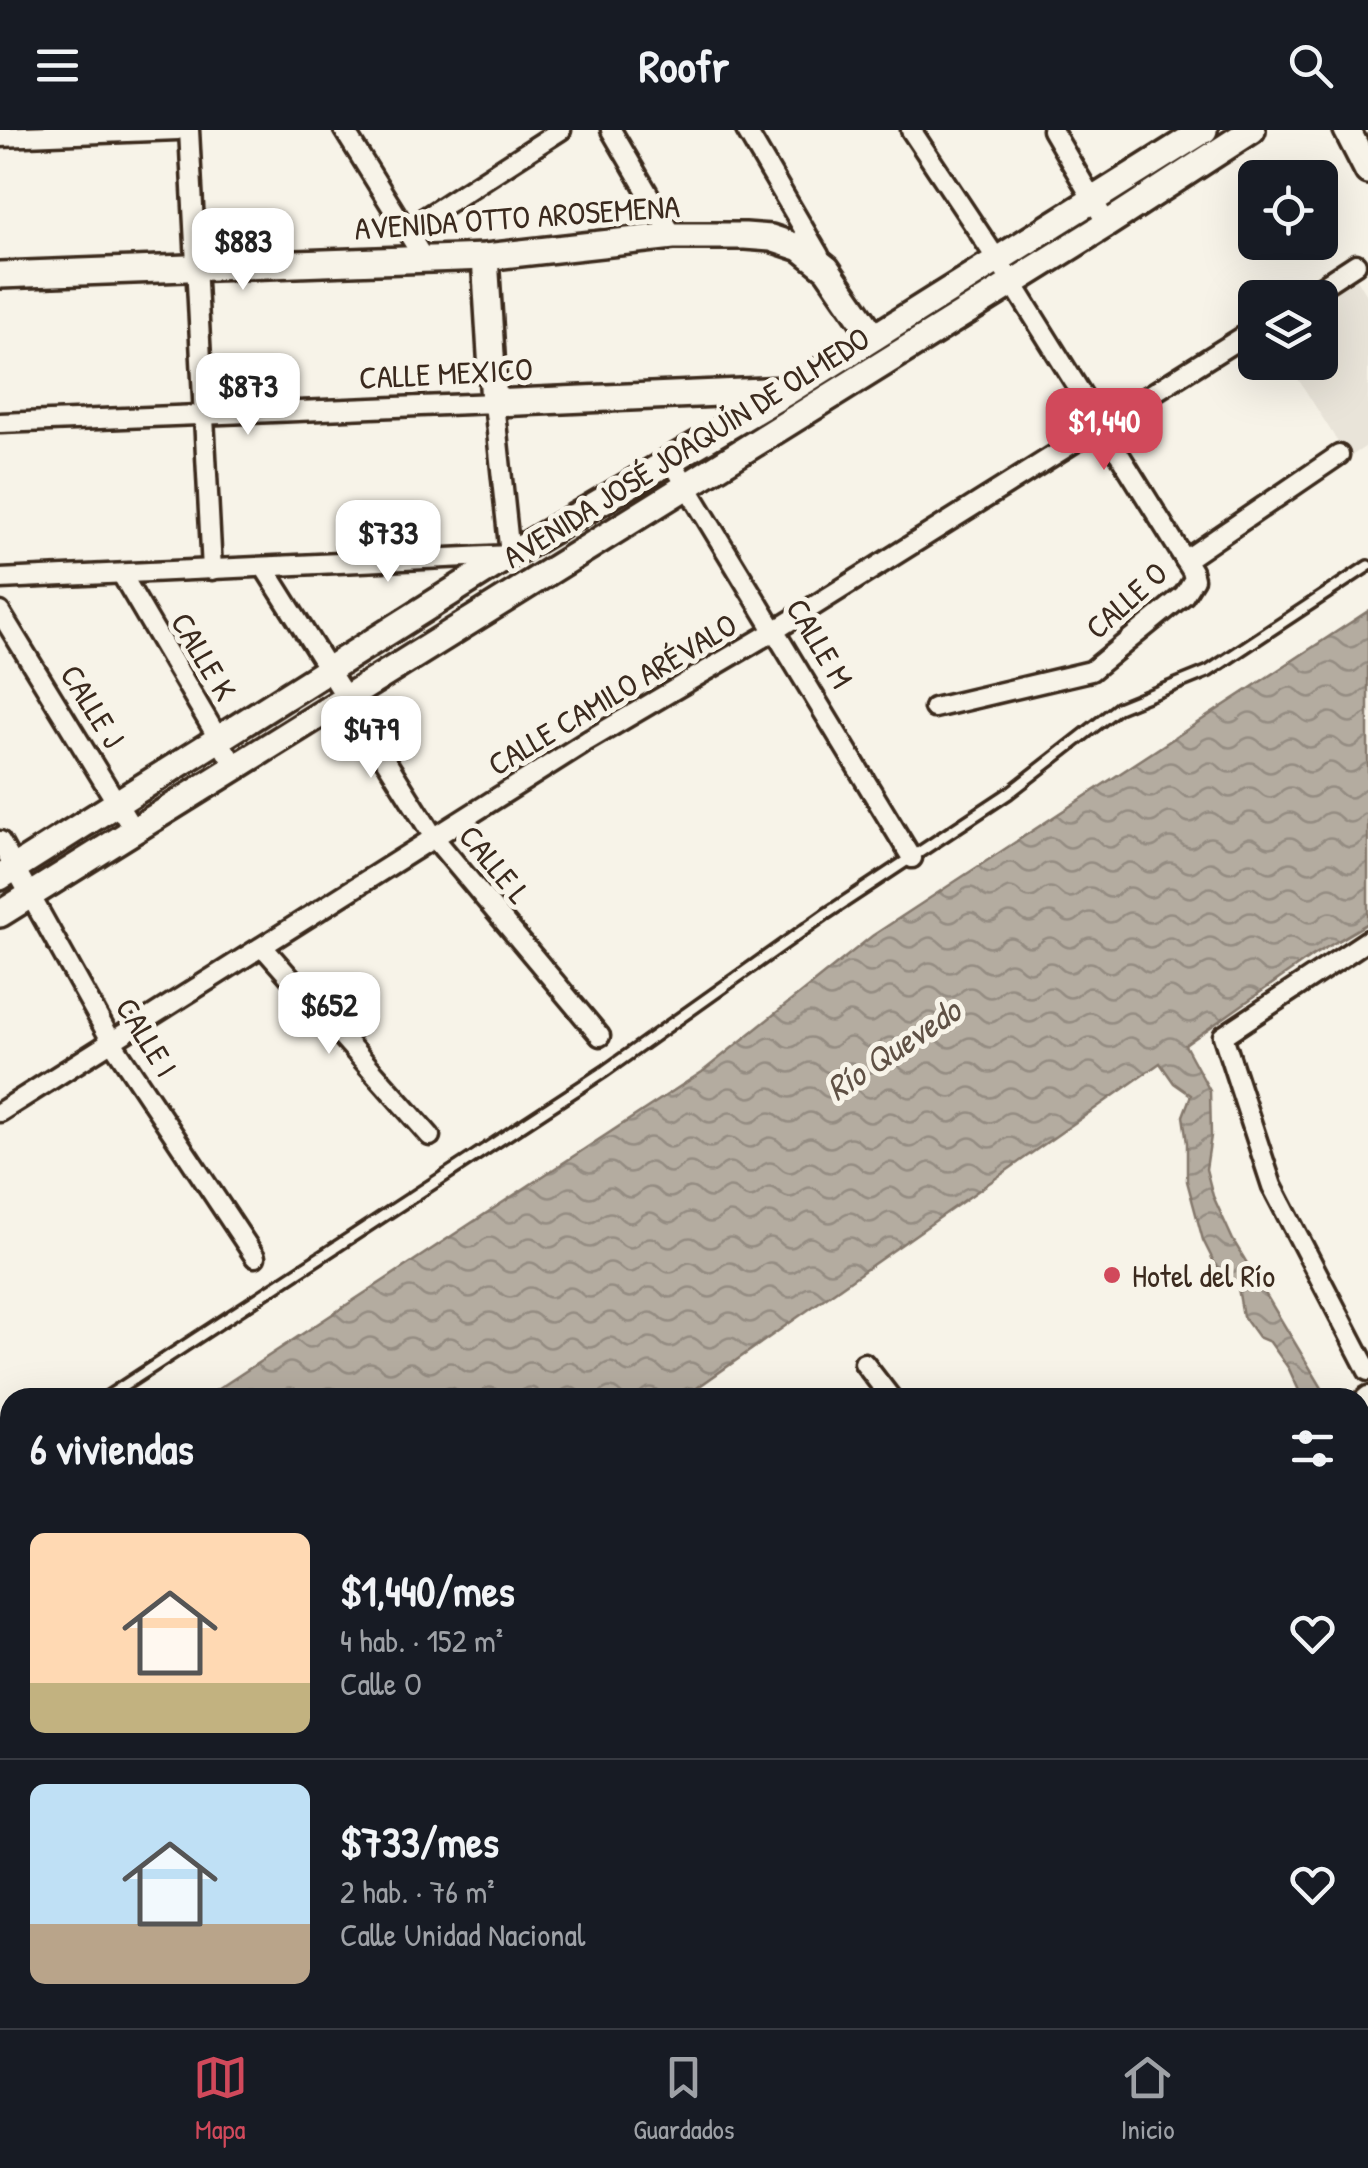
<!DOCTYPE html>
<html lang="es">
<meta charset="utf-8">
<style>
:root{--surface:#171b24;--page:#242831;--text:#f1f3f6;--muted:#9ea1a6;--line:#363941;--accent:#d1495b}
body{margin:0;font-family:"Patrick Hand",sans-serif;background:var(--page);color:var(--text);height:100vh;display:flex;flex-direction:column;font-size:38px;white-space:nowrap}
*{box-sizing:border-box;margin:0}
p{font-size:32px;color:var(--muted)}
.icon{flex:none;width:55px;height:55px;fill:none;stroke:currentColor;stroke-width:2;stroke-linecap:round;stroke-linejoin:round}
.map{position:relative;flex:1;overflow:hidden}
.panel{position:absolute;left:0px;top:1258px;width:1370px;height:642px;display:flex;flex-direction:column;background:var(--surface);border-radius:30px 30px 0 0;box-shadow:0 10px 40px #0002}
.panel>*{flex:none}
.buttons{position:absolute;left:1238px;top:30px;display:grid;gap:20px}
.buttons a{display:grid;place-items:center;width:100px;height:100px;border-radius:15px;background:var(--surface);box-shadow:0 10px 40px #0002;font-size:50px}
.price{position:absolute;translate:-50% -85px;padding:0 22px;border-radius:20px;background:#fff;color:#222;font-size:32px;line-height:65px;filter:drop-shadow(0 2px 5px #0008)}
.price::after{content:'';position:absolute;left:50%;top:60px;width:30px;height:22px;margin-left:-15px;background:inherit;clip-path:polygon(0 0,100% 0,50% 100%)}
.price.selected{background:var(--accent);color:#fff}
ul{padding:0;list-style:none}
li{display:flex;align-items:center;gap:30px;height:250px;padding:0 30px}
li+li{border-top:2px solid var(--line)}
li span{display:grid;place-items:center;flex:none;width:280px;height:200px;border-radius:15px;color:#555}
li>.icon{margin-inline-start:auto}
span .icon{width:120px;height:120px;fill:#fffc;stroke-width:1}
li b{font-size:42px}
h2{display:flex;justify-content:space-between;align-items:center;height:120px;padding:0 30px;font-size:42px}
header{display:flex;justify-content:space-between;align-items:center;height:130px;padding:0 30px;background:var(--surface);font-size:45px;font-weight:700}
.menu{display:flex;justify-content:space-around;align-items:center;height:140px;border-top:2px solid var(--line);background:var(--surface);font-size:28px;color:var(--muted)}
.menu a{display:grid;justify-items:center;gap:5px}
.menu .selected{color:var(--accent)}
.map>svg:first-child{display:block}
.built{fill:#e9e4d9}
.pitch{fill:#dbd6cb;stroke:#8b8074;stroke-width:2.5}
.water{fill:url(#water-waves);stroke:#84786c;stroke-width:2.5}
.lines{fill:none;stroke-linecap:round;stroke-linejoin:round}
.lane-casing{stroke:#3b2a1e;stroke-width:16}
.street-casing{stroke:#3b2a1e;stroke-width:25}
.secondary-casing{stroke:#3b2a1e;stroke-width:32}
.lane{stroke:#f7f3e8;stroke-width:9}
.street{stroke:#f7f3e8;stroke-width:18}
.secondary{stroke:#f7f3e8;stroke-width:25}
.poi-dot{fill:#d1495b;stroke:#f7f3e8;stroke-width:4}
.labels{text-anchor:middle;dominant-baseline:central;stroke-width:10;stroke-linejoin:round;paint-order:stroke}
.street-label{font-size:32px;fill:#3b2a1e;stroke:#f7f3e8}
.poi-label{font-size:32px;fill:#3b2a1e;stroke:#f7f3e8;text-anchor:start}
.water-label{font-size:35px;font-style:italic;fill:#5f5145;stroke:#f7f3e8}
</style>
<header><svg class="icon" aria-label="menu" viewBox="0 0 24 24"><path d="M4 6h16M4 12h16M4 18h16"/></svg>Roofr<svg class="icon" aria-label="search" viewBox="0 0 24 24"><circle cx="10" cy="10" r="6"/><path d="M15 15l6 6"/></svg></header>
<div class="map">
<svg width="1368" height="1898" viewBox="0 0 1368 1898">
<defs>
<pattern id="water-waves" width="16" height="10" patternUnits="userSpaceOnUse" patternTransform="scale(2.5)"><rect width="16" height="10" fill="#b4aca0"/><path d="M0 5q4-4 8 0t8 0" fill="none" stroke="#948c82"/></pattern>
</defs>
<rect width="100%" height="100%" fill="#f7f3e8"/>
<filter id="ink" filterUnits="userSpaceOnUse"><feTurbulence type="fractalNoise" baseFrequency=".01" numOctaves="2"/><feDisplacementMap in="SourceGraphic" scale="20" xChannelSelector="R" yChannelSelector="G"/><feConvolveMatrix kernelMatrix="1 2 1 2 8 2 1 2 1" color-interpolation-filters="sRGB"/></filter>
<g filter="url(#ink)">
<g class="built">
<polygon points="1356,147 1368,167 1368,315 1348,328 1288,233 1320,232 1320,171"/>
<polygon points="243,1890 527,1890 530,1898 244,1898"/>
</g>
<polygon class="pitch" points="669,1890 967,1890 970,1898 645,1898"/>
<g class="water">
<polygon points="1368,481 1368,793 1312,826 1185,915 1210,961 1211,1006 1206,1039 1213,1066 1233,1110 1325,1263 1320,1267 1302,1267 1289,1239 1270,1212 1258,1207 1243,1186 1238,1158 1215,1134 1203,1110 1187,1051 1187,1013 1183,986 1191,965 1174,953 1160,933 684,1267 206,1267 702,942 872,806"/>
<polygon points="1360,1326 1364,1330 1368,1402 1360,1391"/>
<polygon points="10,1400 10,1815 0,1822 0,1407"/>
</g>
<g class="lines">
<defs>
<g id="lane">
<polyline points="105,1268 605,941 826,784 1009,663 1118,578 1209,541 1368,436"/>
<polyline points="0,1334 10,1328"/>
</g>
<g id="street">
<polyline points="189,0 212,440"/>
<polyline points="344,0 424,129"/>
<polyline points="611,0 673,106"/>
<polyline points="746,0 819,125"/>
<polyline points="911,0 1012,152 1192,441 1194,449 1184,465 1091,541 934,578"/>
<polyline points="1052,0 1107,94"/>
<polyline points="0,7 178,0"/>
<polyline points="406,100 561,0"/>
<polyline points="1304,168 1356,134"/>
<polyline points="0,293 494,273 510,425 0,449"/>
<polyline points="672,332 912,728"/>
<polyline points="1185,430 1339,325"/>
<polyline points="264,437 435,709 600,906"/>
<polyline points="122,445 235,637"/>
<polyline points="0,482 134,701"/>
<polyline points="0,711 112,912 255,1127"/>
<polyline points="1368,810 1223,906 1272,1056 1368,1241"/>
<polyline points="263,817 430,1006"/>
<polyline points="0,982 587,611 774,501 1255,199"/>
<polyline points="864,1233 891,1268"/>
<polyline points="1360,1273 1368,1266"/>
<polyline points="1360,1662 1368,1679"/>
<polyline points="0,1861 10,1854"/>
<polyline points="206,1890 207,1898"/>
<polyline points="555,1890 558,1898"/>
<polyline points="995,1890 997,1898"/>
<polyline points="1207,1890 1208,1898"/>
</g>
<g id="secondary">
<polyline points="1347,0 1368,41"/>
<polyline points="485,127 494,273 788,260"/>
<polyline points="0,145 485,127 673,106 745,106 771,108 801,118 827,139 874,207"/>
<polyline points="0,747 510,425 790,260 1204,0"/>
<polyline points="0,784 1107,94 1252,0"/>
<polyline points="1360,1693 1368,1693"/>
<polyline points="595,1898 605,1890"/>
</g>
</defs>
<use href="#lane" class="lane-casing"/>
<use href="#street" class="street-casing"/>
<use href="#secondary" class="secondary-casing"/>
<use href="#lane" class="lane"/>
<use href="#street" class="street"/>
<use href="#secondary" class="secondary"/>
</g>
</g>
<circle class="poi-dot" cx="1112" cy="1145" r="10"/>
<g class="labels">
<g class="street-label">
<text transform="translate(517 87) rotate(-4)">AVENIDA OTTO AROSEMENA</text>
<text transform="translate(446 243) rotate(-3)">CALLE MEXICO</text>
<text transform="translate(686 317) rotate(-32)">AVENIDA JOSÉ JOAQUÍN DE OLMEDO</text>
<text transform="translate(1126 470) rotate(-42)">CALLE O</text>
<text transform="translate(820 513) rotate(59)">CALLE M</text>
<text transform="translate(204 526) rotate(59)">CALLE K</text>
<text transform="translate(612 564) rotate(-31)">CALLE CAMILO ARÉVALO</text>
<text transform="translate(93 576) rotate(58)">CALLE J</text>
<text transform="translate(495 734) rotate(50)">CALLE L</text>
<text transform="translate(147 907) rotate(58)">CALLE I</text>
</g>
<g class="poi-label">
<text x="1132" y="1145">Hotel del Río</text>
</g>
<g class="water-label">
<text transform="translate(893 919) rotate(-34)">Río Quevedo</text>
</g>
</g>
</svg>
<div class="buttons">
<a><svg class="icon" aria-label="locate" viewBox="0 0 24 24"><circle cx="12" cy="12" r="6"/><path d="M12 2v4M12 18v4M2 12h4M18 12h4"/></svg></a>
<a><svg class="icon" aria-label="layers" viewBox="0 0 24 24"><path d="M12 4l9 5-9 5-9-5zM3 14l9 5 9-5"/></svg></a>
</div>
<b class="price" style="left:243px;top:163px">$883</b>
<b class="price" style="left:248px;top:308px">$873</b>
<b class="price selected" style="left:1104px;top:343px">$1,440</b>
<b class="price" style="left:388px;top:455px">$733</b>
<b class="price" style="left:371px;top:651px">$479</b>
<b class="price" style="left:329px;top:927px">$652</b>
<section class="panel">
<h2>6 viviendas<svg class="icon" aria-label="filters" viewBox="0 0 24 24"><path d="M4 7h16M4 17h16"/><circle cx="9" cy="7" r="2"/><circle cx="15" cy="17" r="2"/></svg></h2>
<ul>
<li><span style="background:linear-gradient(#ffd9b3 75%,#c2b280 0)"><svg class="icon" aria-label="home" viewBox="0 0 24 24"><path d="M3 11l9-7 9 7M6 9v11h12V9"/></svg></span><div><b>$1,440/mes</b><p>4 hab. · 152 m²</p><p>Calle O</p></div><svg class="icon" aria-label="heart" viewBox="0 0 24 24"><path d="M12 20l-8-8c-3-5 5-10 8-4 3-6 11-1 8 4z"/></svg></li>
<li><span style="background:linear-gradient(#bfe0f5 70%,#b9a48a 0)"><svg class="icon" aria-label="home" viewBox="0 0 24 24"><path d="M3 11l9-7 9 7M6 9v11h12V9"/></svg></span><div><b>$733/mes</b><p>2 hab. · 76 m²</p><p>Calle Unidad Nacional</p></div><svg class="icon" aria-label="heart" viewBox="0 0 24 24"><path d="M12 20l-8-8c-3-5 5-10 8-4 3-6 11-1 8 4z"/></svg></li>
</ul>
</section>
</div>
<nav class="menu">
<a class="selected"><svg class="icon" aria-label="map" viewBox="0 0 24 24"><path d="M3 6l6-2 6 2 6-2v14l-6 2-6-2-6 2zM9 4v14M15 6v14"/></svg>Mapa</a>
<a><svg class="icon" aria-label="saved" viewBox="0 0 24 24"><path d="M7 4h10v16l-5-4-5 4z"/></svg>Guardados</a>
<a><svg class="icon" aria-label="home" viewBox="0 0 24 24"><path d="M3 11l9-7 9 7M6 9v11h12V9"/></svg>Inicio</a>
</nav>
